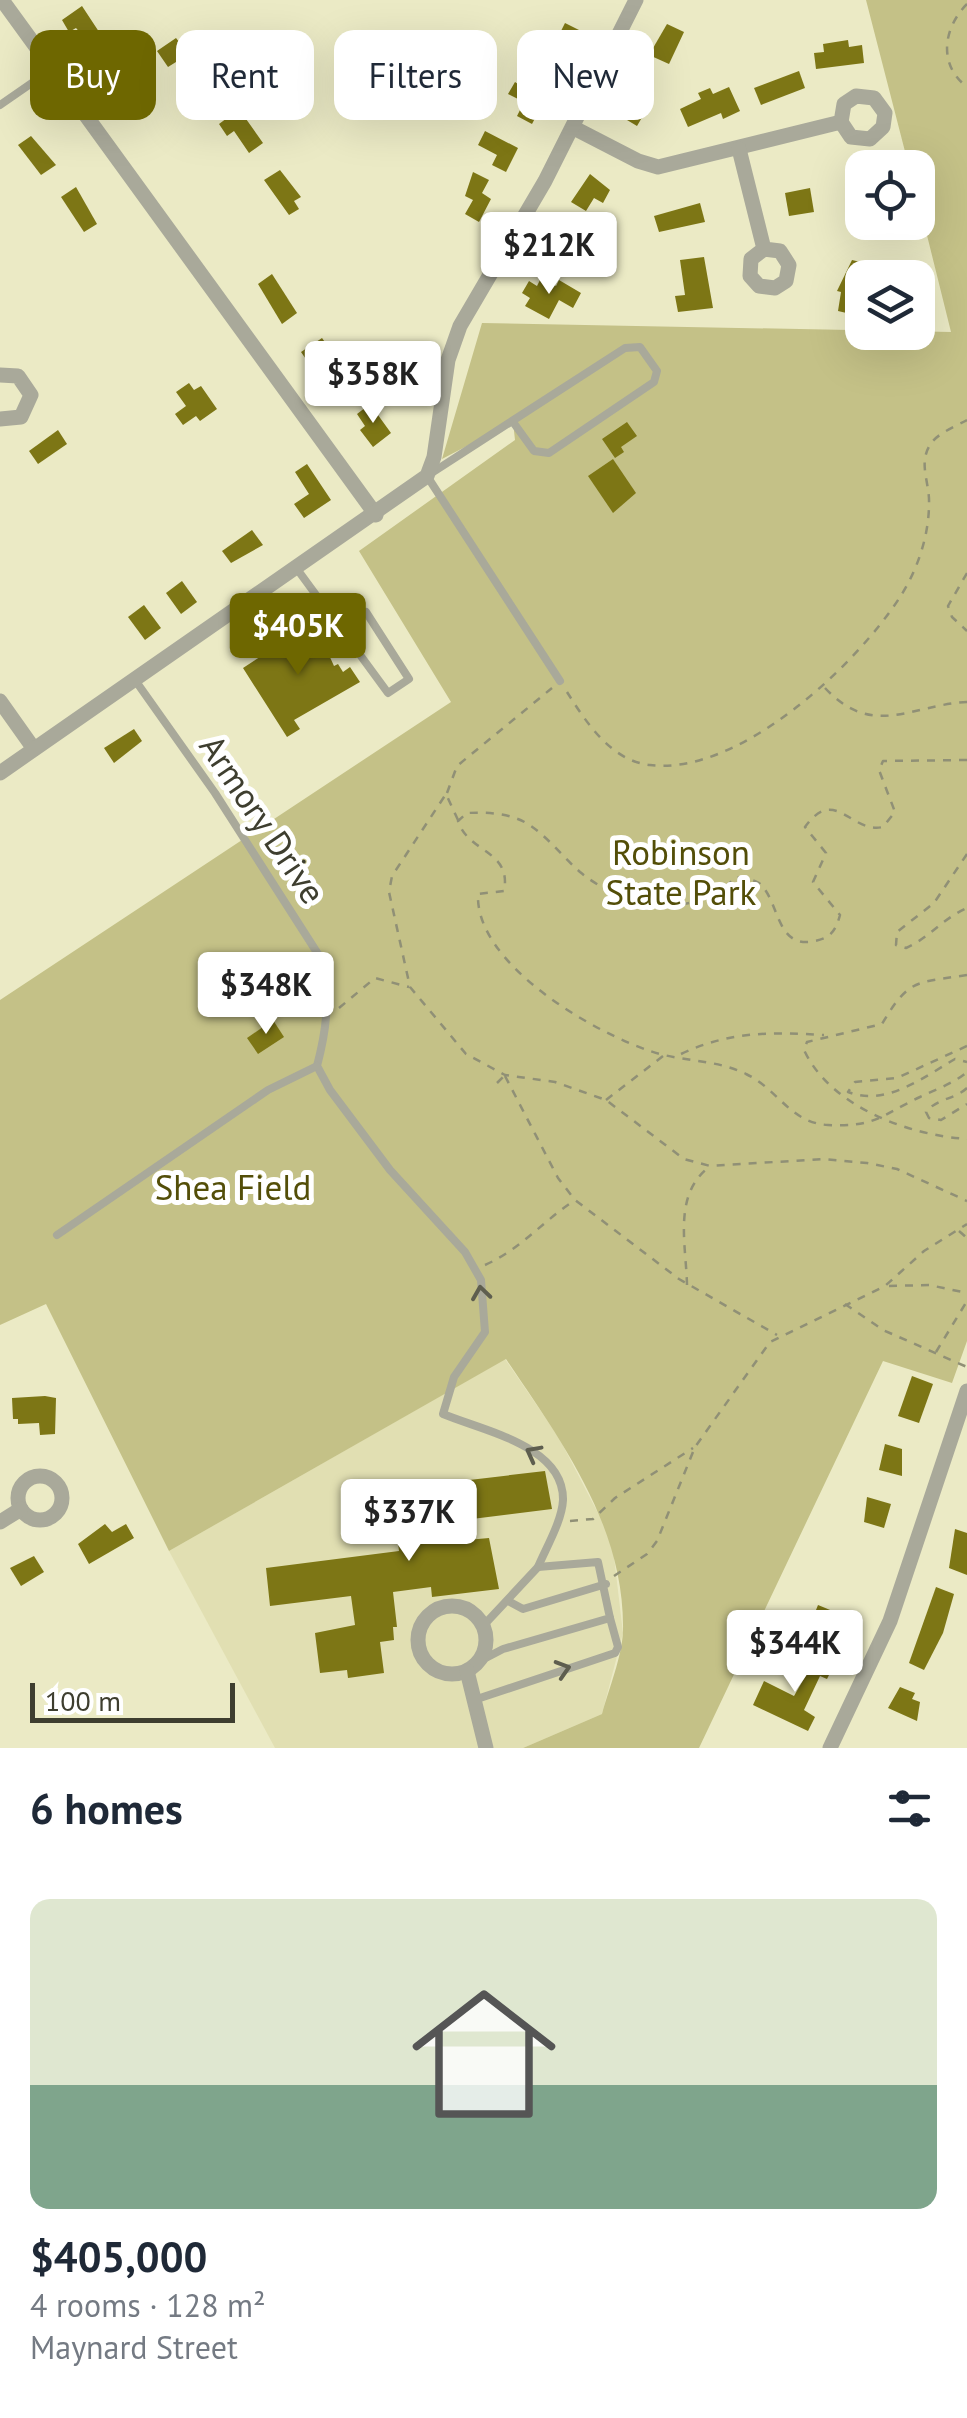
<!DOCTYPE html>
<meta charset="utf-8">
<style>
:root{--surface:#fff;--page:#f2f2f3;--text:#1f2937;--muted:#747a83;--accent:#6e6700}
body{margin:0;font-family:"PT Sans",sans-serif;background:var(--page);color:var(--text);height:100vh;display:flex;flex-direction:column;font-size:38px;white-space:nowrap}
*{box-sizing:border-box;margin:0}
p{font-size:32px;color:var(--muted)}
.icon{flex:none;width:55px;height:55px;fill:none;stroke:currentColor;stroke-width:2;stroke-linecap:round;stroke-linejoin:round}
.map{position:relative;height:1748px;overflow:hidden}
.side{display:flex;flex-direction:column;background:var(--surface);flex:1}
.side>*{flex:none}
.top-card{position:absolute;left:30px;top:30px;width:908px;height:90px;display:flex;gap:20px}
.buttons{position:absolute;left:845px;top:150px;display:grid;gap:20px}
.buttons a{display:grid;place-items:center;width:90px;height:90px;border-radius:20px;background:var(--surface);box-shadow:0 10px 40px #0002;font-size:50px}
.scale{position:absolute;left:30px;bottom:25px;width:205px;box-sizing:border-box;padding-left:10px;border:5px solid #3e3e2f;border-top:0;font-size:28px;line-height:35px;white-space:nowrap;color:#3e3e2f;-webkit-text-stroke:8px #fff;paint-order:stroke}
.price{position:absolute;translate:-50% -85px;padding:0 22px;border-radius:10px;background:#fff;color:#222;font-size:32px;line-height:65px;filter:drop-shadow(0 2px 5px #0008)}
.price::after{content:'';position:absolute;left:50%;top:60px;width:30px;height:22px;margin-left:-15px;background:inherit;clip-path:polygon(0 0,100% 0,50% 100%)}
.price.active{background:var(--accent);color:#fff}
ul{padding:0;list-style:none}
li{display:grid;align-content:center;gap:20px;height:530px;padding:0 30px}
li span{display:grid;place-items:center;height:310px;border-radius:20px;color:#555}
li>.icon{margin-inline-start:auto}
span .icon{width:180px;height:180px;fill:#fffc;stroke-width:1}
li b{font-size:42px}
h2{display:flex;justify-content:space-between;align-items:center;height:120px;padding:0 30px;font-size:42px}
.chip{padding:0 35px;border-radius:20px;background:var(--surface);box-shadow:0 10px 40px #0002;font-size:35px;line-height:90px}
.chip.active{background:var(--accent);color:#fff}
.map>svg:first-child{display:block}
.built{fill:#e1dfb2}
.green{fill:#c4c187}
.building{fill:#7d7615}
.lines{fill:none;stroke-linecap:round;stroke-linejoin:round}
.path{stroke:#909076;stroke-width:2.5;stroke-dasharray:8 8;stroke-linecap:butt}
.lane{stroke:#a9a99a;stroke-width:8}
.street{stroke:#a9a99a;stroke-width:15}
.oneway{stroke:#5e5e4f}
.labels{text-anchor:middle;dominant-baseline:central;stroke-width:10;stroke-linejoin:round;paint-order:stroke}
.street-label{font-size:35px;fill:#3e3e2f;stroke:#fff}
.park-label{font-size:35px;fill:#534e08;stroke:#fff}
</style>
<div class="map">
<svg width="967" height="1748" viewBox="0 0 967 1748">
<rect width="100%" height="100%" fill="#ebeac5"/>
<polygon class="built" points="505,1359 558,1436 612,1540 623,1633 602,1714 523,1748 275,1748 169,1551"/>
<path class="green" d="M 866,0 L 967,0 L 967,1341 L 952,1383 L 883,1361 L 699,1748 L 523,1748 L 602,1714 C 609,1688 622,1657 623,1631 C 625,1527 562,1442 506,1359 L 169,1551 L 46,1304 L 0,1325 L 0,1000 L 451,702 L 359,551 L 515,440 L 513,422 L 442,459 L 482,323 L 951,332 L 918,199 L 918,168 L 909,167 Z"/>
<g class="building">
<polygon points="82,6 107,44 96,51 76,28 69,32 62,20"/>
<polygon points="565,23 581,31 560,73 544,65"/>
<polygon points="667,24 684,32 669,64 649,55"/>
<polygon points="176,38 203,72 189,81 176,62 168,67 157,51"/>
<polygon points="848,40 849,47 862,45 864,63 816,69 814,53 824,52 823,44"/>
<polygon points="799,71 805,88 761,105 754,88"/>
<polygon points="515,82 544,101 532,124 517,116 524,102 508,94"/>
<polygon points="729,87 740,111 723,119 721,113 688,127 680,109 701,99 698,93 710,88 713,94"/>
<polygon points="644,91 654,97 637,126 622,117 635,94 641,97"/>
<polygon points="239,109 263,143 249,153 234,131 227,136 219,124"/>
<polygon points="485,131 518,148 506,172 492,165 497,155 478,145"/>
<polygon points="31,136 56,165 41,175 18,145"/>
<polygon points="280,170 301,197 294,201 299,209 289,215 264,180"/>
<polygon points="473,172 489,180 482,193 491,199 479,222 465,214 473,200 465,196"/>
<polygon points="590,174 610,190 603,203 594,198 586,211 571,202"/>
<polygon points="76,187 97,224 84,232 61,197"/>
<polygon points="810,188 814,212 789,216 785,193"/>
<polygon points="700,203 705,222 659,232 654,216"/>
<polygon points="560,225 579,235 571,249 578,253 571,268 559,261 562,255 548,248"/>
<polygon points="704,257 713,308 678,312 675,296 685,295 680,260"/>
<polygon points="852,260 869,264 855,315 838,311 841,292 837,291"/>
<polygon points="272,274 297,313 282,324 258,284"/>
<polygon points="541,278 556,286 559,280 581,293 573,308 559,300 549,319 525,306 530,298 522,293 529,281 537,286"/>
<polygon points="322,338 350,377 335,388 316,361 310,365 301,352"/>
<polygon points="189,383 194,390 201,386 217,409 200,421 196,416 183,425 175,414 186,406 176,392"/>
<polygon points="370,404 391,433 373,447 360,430 365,426 357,414"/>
<polygon points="627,422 637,436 621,447 624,452 615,458 602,439"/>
<polygon points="58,430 67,444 38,464 29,451"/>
<polygon points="613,459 636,493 613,513 588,476"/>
<polygon points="307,464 331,500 304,518 294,504 309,494 295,472"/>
<polygon points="252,530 263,545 231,563 222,551"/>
<polygon points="182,581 197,602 181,614 166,593"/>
<polygon points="144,605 161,628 145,640 128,617"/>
<polygon points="314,622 334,666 338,664 343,672 350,667 360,682 294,720 300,729 287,737 243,668"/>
<polygon points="134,729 142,741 114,763 104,748"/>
<polygon points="273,1020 284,1037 258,1054 247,1038"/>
<polygon points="912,1376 933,1384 919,1423 898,1416"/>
<polygon points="45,1396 56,1398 55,1434 40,1435 39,1423 18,1424 18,1419 13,1419 12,1398"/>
<polygon points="885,1444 902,1449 902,1476 879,1470"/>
<polygon points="545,1471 552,1509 464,1520 467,1540 489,1538 499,1589 432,1597 431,1587 393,1592 397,1627 393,1627 394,1640 380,1642 384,1673 348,1678 347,1670 320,1673 315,1633 355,1625 351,1596 270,1606 266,1568 399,1551 395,1520 405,1519 401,1488"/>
<polygon points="867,1497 891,1504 884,1528 864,1522"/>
<polygon points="105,1524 112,1532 126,1524 134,1538 89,1564 78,1544"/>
<polygon points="955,1529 967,1533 967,1575 949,1568"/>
<polygon points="34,1556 44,1572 21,1586 10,1568"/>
<polygon points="936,1587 954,1594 943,1633 924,1670 909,1663"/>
<polygon points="818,1605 852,1619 845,1638 810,1625"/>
<polygon points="820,1651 837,1659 827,1679 820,1676 804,1710 815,1717 808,1731 753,1705 764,1681 794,1696"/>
<polygon points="900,1687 915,1693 912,1699 920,1702 917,1721 888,1708"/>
</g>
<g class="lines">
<g class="path">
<path d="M 967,4 C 944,27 937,64 967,87"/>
<polyline points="967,573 948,606 952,617 967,631"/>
<path d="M 825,688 C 873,739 910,705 967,702"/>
<path d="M 567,692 C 586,722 611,761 650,765 C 738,776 855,667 900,597 C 917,571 929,536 929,504 C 930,483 918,464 930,445 C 936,434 956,426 967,420"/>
<path d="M 967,760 L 883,761 L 879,770 L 895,812 L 883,827 C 851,834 835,785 805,827 L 826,853 L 813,882 L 840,915 C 836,930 831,938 815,941 C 775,950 780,900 759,883 C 752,879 744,878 736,877 C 694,921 625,909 580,872 C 562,856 548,837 528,824 C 510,813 487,812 467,813 L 458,821 C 468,853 512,850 504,891 L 478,894 C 475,964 593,1032 650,1051 C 682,1062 716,1059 746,1074 C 778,1089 790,1123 828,1125 C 876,1127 880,1116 920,1097 C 935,1090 954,1083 967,1072"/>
<polyline points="447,793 457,766 552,688"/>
<polyline points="458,820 446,794 392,876 389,892 410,987 466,1054 505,1075 555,1082 606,1100 684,1159 710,1166 823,1159 867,1163 897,1169 967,1201"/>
<path d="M 967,854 L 934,903 L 897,932 L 896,945 L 906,948 C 929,938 942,919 967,908"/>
<path d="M 967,975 C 916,983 909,978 882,1024 L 807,1042 L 804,1050 C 830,1106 907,1135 967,1139"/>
<polyline points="339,1008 375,978 409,987"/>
<path d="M 967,1046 L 897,1078 L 855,1082 L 848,1092 C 886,1107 924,1077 955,1059 L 967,1062"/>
<path d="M 681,1054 C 730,1031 771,1032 824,1035"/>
<polyline points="505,1076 558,1178 575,1200 679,1279 777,1335"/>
<polyline points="497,1083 504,1076"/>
<path d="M 967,1088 C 954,1100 937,1098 926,1112 L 929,1118 L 941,1120 L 967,1104"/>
<polyline points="606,1100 663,1056"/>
<polyline points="959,1231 967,1238"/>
<path d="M 485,1265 C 521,1249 543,1221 575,1200"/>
<path d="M 687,1285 C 686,1243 673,1195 709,1167"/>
<polyline points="889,1286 929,1285 967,1293"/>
<polyline points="845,1304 883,1330 967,1367"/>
<polyline points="936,1352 967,1301"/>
<polyline points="570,1521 593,1519 615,1498 693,1448"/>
<polyline points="614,1576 647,1554 657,1541 695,1447 770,1342 885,1286 924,1251 967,1224"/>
</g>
<g class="lane">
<polyline points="0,105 52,69"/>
<polyline points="513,422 534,451 549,453 654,382 657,371 640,347 625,348 427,476 560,681"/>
<polyline points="297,569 388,693 409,679 366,612 340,628"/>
<path d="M 135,680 L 215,793 L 318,954 C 332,991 327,1028 317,1066 L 330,1090 L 390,1170 L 465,1252 L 481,1280 L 485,1332 L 454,1377 L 443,1414 C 484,1431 564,1446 563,1500 C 562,1521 546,1548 538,1567"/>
<polyline points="57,1235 268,1090 317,1066"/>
<polyline points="510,1602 523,1609 606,1584"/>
<polyline points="478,1662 503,1649 610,1618 598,1562 538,1567 483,1626"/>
<polyline points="477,1699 615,1653 618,1647 610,1618"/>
</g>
<g class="street">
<polyline points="2,0 376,515"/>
<polyline points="574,128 638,161 658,167 841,122 851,137 870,139 883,127 885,113 874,98 856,96 844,104 841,122"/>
<polyline points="739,149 764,249 780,251 789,265 786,281 775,288 759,286 750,276 751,259 764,249"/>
<polyline points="0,375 18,376 31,395 21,417 0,419"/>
<polyline points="0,701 34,749"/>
<polyline points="0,773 427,476 434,457 448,360 460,326 545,181 636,0"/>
<circle cx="40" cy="1498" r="22"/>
<polyline points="0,1522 21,1509"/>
<circle cx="452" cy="1640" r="34"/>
<polyline points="467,1671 486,1748"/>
<polyline points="830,1748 890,1621 967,1391"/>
</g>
</g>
<defs><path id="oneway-chevron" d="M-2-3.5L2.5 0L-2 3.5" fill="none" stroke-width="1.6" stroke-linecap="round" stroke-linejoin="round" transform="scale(2.5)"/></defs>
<g class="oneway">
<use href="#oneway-chevron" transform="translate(481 1293) rotate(-98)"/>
<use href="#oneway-chevron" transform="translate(533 1453) rotate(-152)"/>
<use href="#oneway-chevron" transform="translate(563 1669) rotate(-17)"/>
</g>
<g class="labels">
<g class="street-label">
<text transform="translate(263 819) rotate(56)">Armory Drive</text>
</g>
<g class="park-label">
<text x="681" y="852">Robinson<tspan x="681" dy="40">State Park</tspan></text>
<text x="233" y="1187">Shea Field</text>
</g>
</g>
</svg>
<div class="buttons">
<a><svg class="icon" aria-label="locate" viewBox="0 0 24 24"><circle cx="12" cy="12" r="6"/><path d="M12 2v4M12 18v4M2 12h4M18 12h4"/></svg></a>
<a><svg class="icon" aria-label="layers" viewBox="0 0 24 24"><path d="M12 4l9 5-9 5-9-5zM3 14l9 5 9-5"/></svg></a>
</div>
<div class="scale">100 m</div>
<b class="price" style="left:549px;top:297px">$212K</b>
<b class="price" style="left:373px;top:426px">$358K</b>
<b class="price active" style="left:298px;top:678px">$405K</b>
<b class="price" style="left:266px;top:1037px">$348K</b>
<b class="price" style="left:409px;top:1564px">$337K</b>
<b class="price" style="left:795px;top:1695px">$344K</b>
<div class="top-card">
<a class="chip active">Buy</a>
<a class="chip">Rent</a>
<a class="chip">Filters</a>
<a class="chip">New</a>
</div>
</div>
<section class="side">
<h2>6 homes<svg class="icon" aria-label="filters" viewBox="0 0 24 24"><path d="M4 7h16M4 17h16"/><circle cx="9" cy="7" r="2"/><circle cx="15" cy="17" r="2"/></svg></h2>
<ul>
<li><span style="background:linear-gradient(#dfe7d0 60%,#7fa58c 0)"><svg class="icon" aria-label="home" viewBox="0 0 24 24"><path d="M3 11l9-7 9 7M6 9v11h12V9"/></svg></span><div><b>$405,000</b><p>4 rooms · 128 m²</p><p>Maynard Street</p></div></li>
</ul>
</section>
